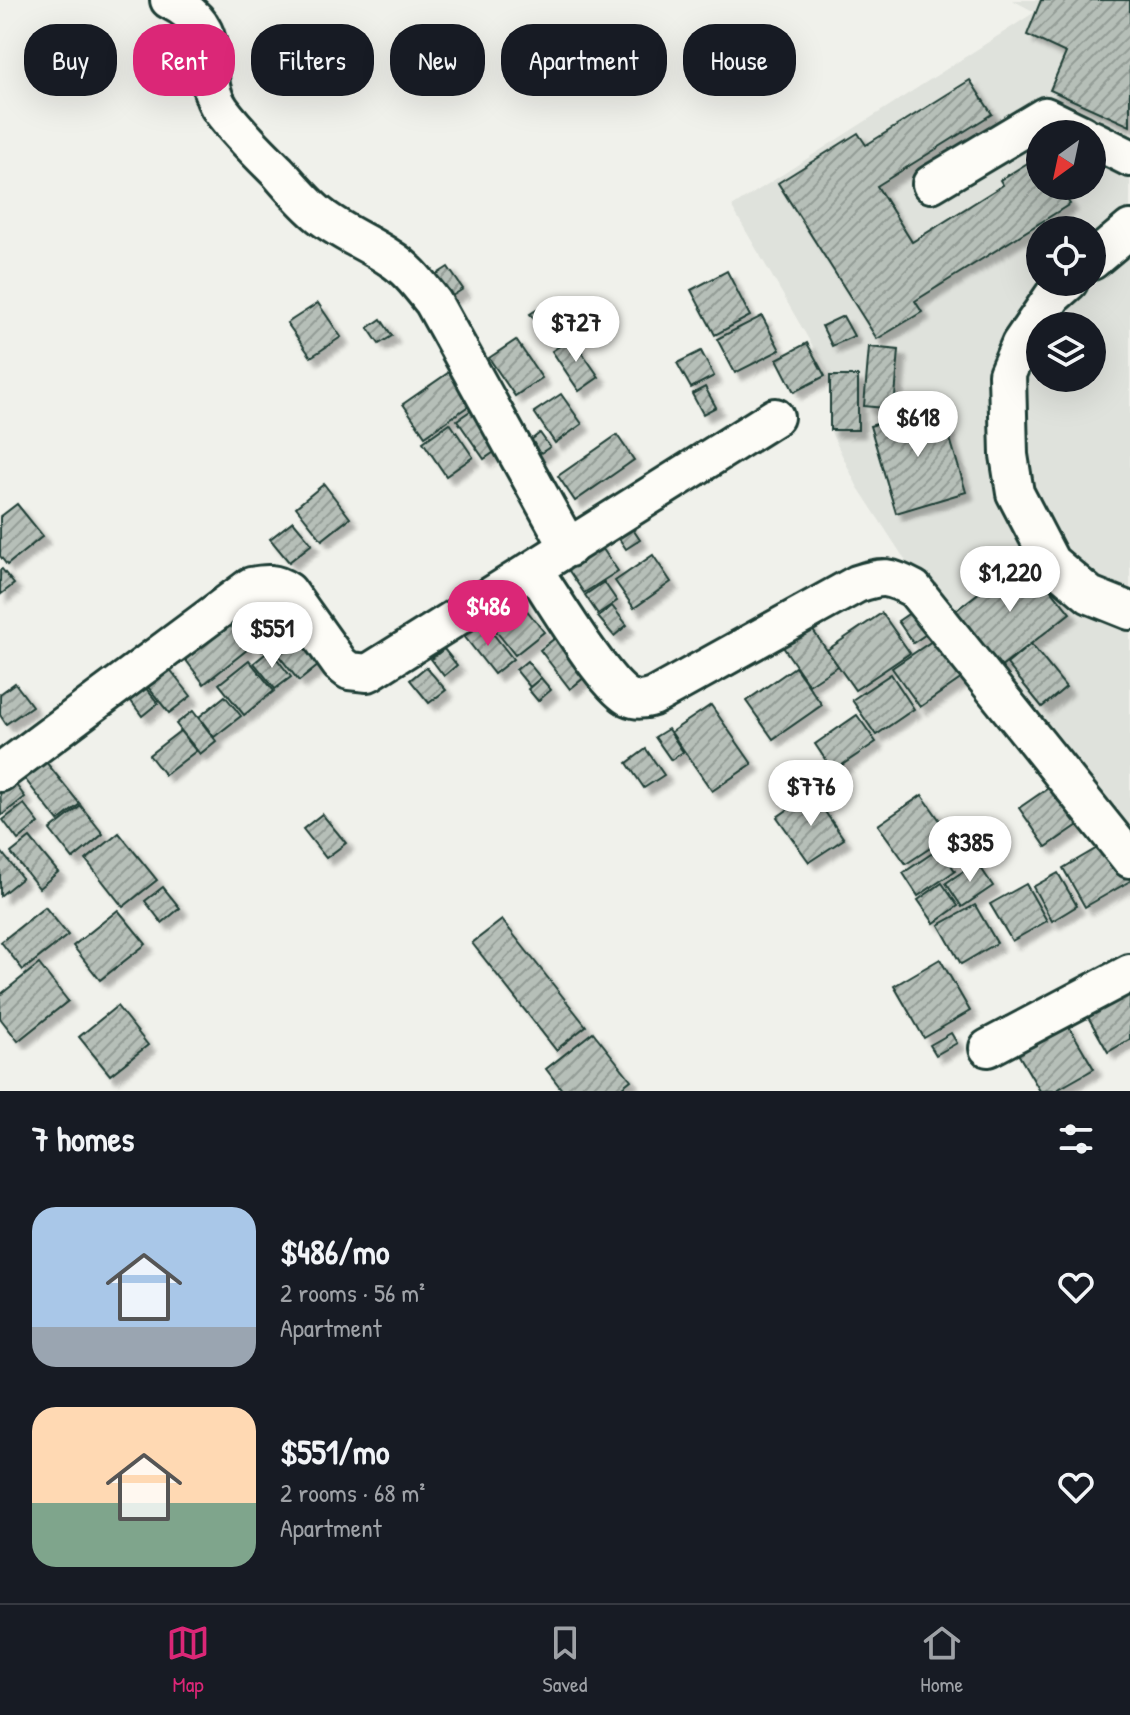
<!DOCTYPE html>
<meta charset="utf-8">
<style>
:root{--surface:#171b24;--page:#242831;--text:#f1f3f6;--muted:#9ea1a6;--line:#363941;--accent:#db2777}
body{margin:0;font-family:"Patrick Hand",sans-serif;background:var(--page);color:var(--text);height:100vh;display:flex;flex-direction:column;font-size:30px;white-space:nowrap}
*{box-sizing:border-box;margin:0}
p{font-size:26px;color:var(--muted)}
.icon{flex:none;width:44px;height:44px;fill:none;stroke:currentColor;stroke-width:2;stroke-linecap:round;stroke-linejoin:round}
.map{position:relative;height:1091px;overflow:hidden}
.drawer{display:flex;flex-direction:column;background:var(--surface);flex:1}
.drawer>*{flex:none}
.hud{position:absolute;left:24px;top:24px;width:1082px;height:72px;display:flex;gap:16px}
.needle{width:52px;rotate:213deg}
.controls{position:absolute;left:1026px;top:120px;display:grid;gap:16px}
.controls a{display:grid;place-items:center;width:80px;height:80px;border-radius:50%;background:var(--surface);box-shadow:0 8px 32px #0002;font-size:40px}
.price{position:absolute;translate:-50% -68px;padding:0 18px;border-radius:28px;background:#fff;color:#222;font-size:26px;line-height:52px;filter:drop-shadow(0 2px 4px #0008)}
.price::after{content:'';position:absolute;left:50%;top:48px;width:24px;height:18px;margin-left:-12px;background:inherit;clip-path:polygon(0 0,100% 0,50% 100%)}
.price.active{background:var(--accent);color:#fff}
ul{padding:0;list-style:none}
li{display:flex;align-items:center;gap:24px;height:200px;padding:0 32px}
li span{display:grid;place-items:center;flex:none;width:224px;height:160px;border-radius:24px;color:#555}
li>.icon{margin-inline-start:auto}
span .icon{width:96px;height:96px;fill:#fffc;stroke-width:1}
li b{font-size:34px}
h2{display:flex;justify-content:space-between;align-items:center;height:96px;padding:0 32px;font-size:34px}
.chip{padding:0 28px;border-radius:32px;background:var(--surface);box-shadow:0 8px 32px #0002;font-size:28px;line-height:72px}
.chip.active{background:var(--accent);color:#fff}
.tab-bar{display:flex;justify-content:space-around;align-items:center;height:112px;border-top:2px solid var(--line);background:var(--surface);font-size:22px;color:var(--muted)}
.tab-bar a{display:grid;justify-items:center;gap:4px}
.tab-bar .active{color:var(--accent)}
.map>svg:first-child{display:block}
.built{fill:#dfe2dc;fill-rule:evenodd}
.building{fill:url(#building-hatch);stroke:#1f3d34;stroke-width:2;filter:url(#shadow)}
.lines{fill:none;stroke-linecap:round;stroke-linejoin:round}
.minor-casing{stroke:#1f3d34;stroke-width:42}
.minor{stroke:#fdfcf7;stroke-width:36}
</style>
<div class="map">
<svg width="1130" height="1091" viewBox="0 0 1130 1091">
<defs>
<pattern id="building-hatch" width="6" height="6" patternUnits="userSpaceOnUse" patternTransform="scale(2)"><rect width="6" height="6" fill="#b6bfb8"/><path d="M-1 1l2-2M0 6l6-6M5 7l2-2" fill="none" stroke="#939c96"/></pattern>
<filter id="shadow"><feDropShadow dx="7" dy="7" stdDeviation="2" flood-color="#0004"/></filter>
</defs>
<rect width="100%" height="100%" fill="#f0f1eb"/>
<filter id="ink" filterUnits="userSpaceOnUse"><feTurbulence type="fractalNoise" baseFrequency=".0125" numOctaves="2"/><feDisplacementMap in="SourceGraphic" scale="16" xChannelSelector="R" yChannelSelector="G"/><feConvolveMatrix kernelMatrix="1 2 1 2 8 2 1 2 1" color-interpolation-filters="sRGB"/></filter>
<g filter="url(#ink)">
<path class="built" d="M 1012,0 L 1130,0 L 1130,850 L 943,618 L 857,486 L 830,430 L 830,376 L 732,207 L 1035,12 ZM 1040,134 L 1092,134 L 1092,186 L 1040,186 ZM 1040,230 L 1092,230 L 1092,282 L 1040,282 ZM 1040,326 L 1092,326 L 1092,378 L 1040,378 Z"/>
<g class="building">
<polygon points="1041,0 1130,0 1130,126 1050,90 1066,53 1027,35"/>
<polygon points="970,80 992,114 877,186 912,242 1003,185 1000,180 1039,156 1040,186 1058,186 1070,204 915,301 922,312 877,339 778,183 858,133 866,145"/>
<polygon points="448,267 463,289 449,298 434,276"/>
<polygon points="727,271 750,316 715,335 691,290"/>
<polygon points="318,303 341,337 311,357 287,323"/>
<polygon points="547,303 558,319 542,330 530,314"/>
<polygon points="762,316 780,350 735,373 717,339"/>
<polygon points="843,316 854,336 832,346 822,326"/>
<polygon points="381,319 392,336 379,344 368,328"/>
<polygon points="572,338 599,377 579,391 552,351"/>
<polygon points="516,340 542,378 515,396 489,358"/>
<polygon points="807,343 825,376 794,392 777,359"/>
<polygon points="869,347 899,350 894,409 864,406"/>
<polygon points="701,351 714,376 691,388 677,363"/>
<polygon points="461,364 483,396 425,436 403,404"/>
<rect x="830" y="376" width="28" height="54"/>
<polygon points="705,387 716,407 703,414 692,394"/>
<polygon points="561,394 582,424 555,443 534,412"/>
<polygon points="482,403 509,442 484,459 457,420"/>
<polygon points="940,405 966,492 896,513 870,426"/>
<polygon points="450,423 473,457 446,476 423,442"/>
<polygon points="540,433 550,447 536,456 527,443"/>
<polygon points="617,435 634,460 575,501 558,476"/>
<polygon points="324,484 350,518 322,540 296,507"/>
<polygon points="17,504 43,536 7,565 0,556 0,517"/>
<polygon points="293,521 312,544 289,562 270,539"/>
<polygon points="628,522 640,540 626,549 614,531"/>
<polygon points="596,539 618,571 584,593 563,562"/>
<polygon points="653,555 671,582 634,608 615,581"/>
<polygon points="1025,557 1070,613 995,672 950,615"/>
<polygon points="2,569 14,584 0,595 0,570"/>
<polygon points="604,582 617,601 598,614 585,595"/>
<polygon points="261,589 282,616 268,627 247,600"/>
<polygon points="514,594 544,632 515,655 485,617"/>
<polygon points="244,606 261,627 249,637 232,615"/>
<polygon points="612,606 627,625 614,636 598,617"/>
<polygon points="920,606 935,628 913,643 898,621"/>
<polygon points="882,613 910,653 855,690 827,650"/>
<polygon points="226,620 248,649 204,684 182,655"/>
<polygon points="483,621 513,659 494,674 464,636"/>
<polygon points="807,622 838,666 809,685 779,641"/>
<polygon points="275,625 283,635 262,651 254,641"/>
<polygon points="308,631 329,657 299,681 278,655"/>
<polygon points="564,631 595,669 570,689 540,650"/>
<polygon points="935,639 962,678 920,707 892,668"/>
<polygon points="1031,644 1066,687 1042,707 1007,664"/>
<polygon points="444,649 457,665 444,676 431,659"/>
<polygon points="270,650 291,677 275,689 254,663"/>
<polygon points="249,660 274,691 244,715 219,684"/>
<polygon points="527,661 541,678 530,687 516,670"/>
<polygon points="165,663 191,696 169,713 143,681"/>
<polygon points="426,667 446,690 429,703 410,680"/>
<polygon points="795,667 822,705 773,739 746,701"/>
<polygon points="891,674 914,709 876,735 852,700"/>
<polygon points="541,678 551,690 538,701 528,689"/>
<polygon points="140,681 158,703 142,716 125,693"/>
<polygon points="15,683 32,706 6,724 0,715 0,694"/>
<polygon points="225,696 241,716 214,737 199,717"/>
<polygon points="711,705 752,764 712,791 671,732"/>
<polygon points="193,711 216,741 200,754 176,724"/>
<polygon points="857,715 876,742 833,771 815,744"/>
<polygon points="668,729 683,752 671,760 655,737"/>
<polygon points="180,731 196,751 165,775 149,755"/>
<polygon points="646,749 664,775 644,788 627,763"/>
<polygon points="42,757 80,804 58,821 21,774"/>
<polygon points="8,774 25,797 1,816 0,780"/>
<polygon points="1054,784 1081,823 1046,847 1019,808"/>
<polygon points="812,793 844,839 809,862 777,817"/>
<polygon points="922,795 950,835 906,864 878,825"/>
<polygon points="24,804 39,823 18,840 3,820"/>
<polygon points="81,806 103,834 73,859 50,830"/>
<polygon points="322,814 346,843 326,858 303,829"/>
<polygon points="119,833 157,880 123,907 86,860"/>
<polygon points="30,838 58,872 39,888 11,853"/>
<polygon points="1111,840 1130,874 1130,881 1085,907 1063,868"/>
<polygon points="940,848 955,871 918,896 903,873"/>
<polygon points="0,850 22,878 0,896"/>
<polygon points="977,862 993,886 962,907 946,883"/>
<polygon points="1058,873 1077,906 1052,921 1033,887"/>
<polygon points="942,883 958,906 934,923 918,900"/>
<polygon points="1026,884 1047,921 1012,941 990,904"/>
<polygon points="163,887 180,908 162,923 145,901"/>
<polygon points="975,905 997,943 961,964 939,925"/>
<polygon points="45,907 68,935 23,970 1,942"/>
<polygon points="118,910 146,944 100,980 73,946"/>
<polygon points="502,920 586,1026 556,1050 472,943"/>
<polygon points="940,959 970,1011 924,1038 894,986"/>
<polygon points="39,964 68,1001 18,1041 0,1018 0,995"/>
<polygon points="1130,981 1130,1039 1108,1052 1083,1008"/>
<polygon points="117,1006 148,1045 110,1075 79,1037"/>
<polygon points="1067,1023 1094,1069 1055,1091 1040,1091 1017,1052"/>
<polygon points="593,1032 631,1080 617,1091 563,1091 546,1069"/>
<polygon points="951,1033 957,1043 936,1055 930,1045"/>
</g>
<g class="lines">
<defs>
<g id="minor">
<path d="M 169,0 C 233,32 194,72 221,110 C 238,133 259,153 279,173 C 291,187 303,201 317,213 C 339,232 367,242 390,258 C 408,269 420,286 433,302 L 569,548"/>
<polyline points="1092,139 1130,158"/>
<polyline points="931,184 1045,116 1082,134"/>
<polyline points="1092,261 1130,229"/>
<polyline points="1069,282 1053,296 1020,344 1007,374 1009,455 1015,493 1051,562 1090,595 1130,611"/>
<path d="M 534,570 C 553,598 603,683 628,697 C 637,701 644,700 653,697 L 857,584 C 884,575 889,576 914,589 L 1130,859"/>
<path d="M 0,773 L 251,586 C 266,583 275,582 288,591 L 340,664 L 349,671 L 368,673 L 775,417"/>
<polyline points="988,1048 1130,973"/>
</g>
</defs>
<use href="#minor" class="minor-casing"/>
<use href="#minor" class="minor"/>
</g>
</g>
</svg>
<div class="controls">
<a><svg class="needle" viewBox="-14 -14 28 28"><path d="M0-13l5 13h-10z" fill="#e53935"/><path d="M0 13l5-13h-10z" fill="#9ea1a6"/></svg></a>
<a><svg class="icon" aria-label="locate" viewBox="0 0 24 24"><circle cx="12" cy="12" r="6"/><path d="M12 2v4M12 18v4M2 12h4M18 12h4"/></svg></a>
<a><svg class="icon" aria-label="layers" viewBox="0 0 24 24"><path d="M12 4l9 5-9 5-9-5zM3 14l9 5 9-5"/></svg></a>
</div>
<b class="price" style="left:576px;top:364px">$727</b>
<b class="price" style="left:918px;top:459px">$618</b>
<b class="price" style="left:1010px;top:614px">$1,220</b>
<b class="price active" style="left:488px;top:648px">$486</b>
<b class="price" style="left:272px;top:670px">$551</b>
<b class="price" style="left:811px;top:828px">$776</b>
<b class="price" style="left:970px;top:884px">$385</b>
<div class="hud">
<a class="chip">Buy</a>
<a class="chip active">Rent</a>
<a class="chip">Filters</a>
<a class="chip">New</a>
<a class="chip">Apartment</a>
<a class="chip">House</a>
</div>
</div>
<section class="drawer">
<h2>7 homes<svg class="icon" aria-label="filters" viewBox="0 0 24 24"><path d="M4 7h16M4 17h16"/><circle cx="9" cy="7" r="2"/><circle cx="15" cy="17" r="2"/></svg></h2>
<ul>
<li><span style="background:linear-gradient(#a9c7e8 75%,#9aa5b1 0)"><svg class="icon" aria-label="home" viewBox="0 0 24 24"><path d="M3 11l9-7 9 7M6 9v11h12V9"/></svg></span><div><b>$486/mo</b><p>2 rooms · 56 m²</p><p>Apartment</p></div><svg class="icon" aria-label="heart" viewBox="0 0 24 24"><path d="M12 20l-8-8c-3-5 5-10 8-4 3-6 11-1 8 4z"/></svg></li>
<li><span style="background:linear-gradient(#ffd9b3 60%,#7fa58c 0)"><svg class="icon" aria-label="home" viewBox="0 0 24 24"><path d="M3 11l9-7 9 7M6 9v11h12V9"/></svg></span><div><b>$551/mo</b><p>2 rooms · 68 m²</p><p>Apartment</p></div><svg class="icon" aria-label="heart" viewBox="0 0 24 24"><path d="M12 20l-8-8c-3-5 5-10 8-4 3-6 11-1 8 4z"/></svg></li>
</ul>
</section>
<nav class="tab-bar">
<a class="active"><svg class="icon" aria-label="map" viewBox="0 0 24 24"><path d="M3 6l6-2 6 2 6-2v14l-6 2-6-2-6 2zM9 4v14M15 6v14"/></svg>Map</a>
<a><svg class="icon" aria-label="saved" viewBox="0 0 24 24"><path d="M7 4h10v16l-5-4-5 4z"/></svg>Saved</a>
<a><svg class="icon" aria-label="home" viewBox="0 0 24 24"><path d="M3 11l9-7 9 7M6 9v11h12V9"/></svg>Home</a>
</nav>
